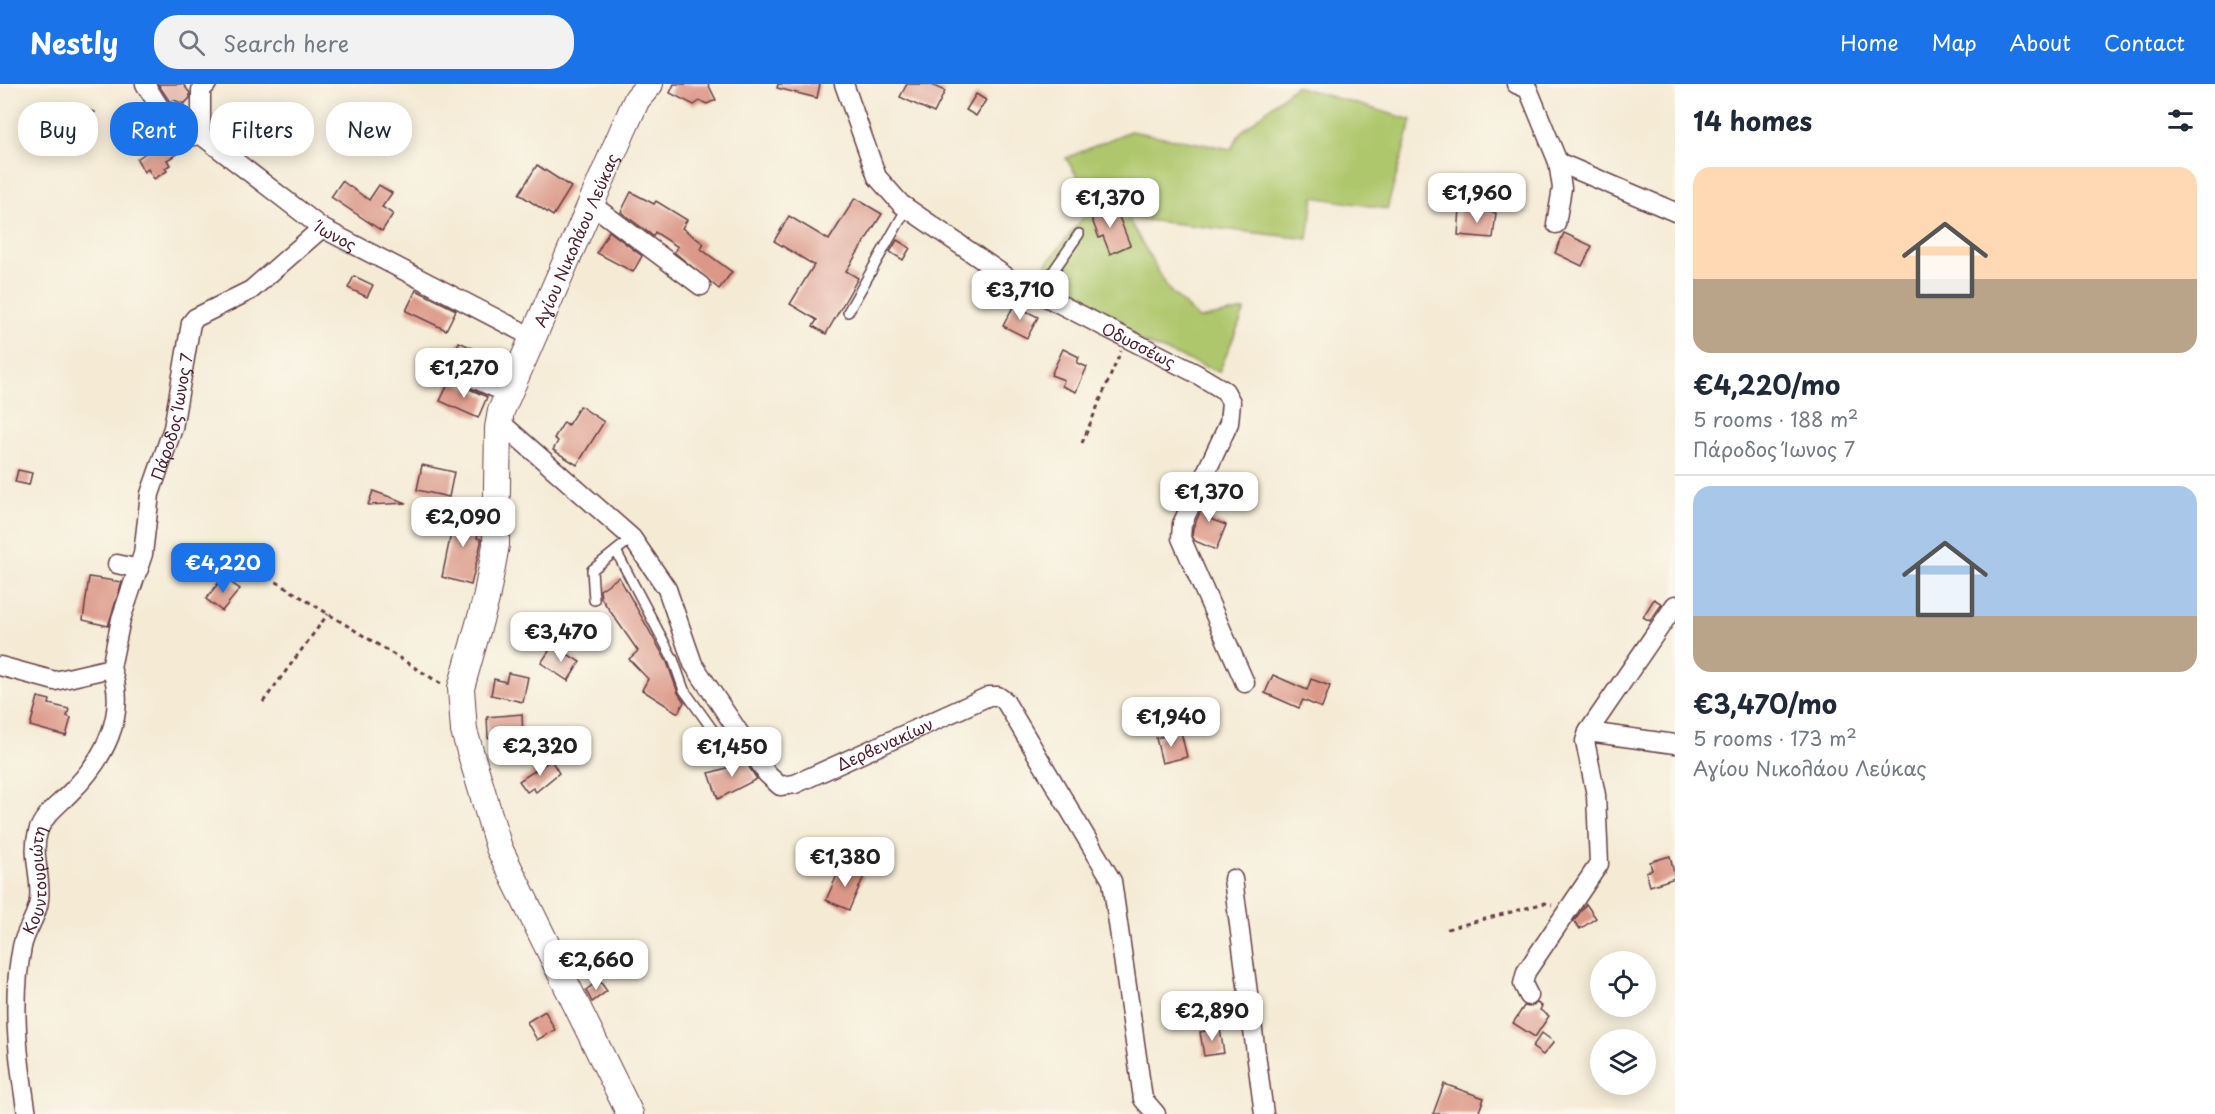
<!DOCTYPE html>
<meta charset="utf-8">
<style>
:root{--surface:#fff;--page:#f2f2f3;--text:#1f2937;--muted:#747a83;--line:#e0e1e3;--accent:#1a73e8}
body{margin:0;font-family:"Playpen Sans",sans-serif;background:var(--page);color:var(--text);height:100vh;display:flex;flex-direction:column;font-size:22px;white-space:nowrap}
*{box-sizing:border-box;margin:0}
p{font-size:20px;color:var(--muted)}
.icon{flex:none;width:33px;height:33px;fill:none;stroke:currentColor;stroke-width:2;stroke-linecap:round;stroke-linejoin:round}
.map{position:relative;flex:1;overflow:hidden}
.details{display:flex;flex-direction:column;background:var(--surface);width:540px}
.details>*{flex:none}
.hud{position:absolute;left:18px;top:18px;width:570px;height:54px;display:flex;gap:12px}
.fabs{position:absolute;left:1590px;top:867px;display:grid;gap:12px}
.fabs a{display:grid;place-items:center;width:66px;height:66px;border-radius:50%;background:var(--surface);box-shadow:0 3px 15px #0003;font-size:30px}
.price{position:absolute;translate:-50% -51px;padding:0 14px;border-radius:12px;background:#fff;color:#222;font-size:20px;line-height:39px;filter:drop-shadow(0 2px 3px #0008)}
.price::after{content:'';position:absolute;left:50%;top:36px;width:18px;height:14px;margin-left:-9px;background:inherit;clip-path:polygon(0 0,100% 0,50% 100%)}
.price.active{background:var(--accent);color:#fff}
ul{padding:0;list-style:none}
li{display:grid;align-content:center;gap:12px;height:318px;padding:0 18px}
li+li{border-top:2px solid var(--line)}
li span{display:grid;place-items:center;height:186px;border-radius:18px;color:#555}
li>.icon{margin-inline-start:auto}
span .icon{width:108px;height:108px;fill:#fffc;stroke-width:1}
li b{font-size:26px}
h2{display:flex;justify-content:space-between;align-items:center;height:72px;padding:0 18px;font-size:26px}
.tag{padding:0 21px;border-radius:24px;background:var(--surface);box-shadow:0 3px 15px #0003;font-size:21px;line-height:54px}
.tag.active{background:var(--accent);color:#fff}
header{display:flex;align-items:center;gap:36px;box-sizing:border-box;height:84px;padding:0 30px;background:var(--accent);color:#fff}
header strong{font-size:28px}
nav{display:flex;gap:33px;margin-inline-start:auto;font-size:21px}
.search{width:420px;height:54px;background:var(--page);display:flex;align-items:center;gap:15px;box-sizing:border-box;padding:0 21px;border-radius:24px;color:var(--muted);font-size:22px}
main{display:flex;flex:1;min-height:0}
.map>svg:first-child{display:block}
.green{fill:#aec76c;stroke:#7c734c;stroke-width:1.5}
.building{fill:#db9888}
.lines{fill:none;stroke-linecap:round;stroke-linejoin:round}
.service-casing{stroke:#643e44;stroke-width:12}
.minor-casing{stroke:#643e44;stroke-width:21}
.secondary-casing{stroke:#643e44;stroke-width:28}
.path{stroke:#643e44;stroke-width:3;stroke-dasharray:4.5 4.5;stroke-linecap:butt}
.service{stroke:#fff;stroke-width:9}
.minor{stroke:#fff;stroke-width:18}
.secondary{stroke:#fff;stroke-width:26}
.labels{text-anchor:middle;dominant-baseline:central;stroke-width:4.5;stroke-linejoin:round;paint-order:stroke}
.street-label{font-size:16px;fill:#4a1f2b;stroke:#fbf7ec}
</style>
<header>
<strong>Nestly</strong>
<div class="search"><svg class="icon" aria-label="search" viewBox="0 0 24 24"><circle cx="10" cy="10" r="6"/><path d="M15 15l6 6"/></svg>Search here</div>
<nav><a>Home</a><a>Map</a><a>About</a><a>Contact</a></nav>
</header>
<main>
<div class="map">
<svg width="1675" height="1030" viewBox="0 0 1675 1030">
<rect width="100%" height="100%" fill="#fbf7ec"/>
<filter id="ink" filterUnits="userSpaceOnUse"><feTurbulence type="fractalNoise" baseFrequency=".0167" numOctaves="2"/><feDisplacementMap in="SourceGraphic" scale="12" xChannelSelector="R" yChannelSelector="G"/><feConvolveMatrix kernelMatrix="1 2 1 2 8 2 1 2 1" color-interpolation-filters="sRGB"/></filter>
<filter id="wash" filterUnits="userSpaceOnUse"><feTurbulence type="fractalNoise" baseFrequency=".008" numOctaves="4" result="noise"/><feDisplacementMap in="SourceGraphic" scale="24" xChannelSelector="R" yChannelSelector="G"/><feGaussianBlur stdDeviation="1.35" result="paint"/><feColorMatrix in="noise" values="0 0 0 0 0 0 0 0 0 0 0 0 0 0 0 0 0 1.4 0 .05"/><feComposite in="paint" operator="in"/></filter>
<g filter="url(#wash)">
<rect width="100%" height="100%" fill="#f5ebd5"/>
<polygon class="green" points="1295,2 1412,36 1387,125 1314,113 1308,155 1128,134 1169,206 1199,235 1245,226 1219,288 1117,248 1031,199 1094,120 1066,74 1130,47 1231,65 1241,48"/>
<g id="blocks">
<g class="building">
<polygon points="158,0 183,0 190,9 190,14 184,20 174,16 170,18"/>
<polygon points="674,0 708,0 716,16 707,20 700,17 694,21 670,9"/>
<polygon points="778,0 820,0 817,14 777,4"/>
<polygon points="907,0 929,0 945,7 934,29 900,13"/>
<polygon points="976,10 986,16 976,32 966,26"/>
<polygon points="79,23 95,28 79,45 68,34"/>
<polygon points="136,38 149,58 139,68 125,45"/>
<polygon points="166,55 177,70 167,76 170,81 165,84 167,87 154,95 148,85 144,88 137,75"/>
<polygon points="537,81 571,103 553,132 519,110"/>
<polygon points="342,97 369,116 379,101 392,109 382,123 393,130 382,147 331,113"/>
<polygon points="631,108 654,120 656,117 687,136 682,144 704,160 701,165 732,188 719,205 674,168 678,163 655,148 653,152 621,128"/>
<polygon points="855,114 882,130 846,187 858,194 826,250 813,242 817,236 790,220 814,181 774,157 789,132 829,156"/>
<polygon points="1102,123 1116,125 1130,161 1110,170 1103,152 1099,154 1091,133"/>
<polygon points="1460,125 1496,129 1493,154 1458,151"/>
<polygon points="609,147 642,172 633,188 597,169"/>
<polygon points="1564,149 1592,162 1582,182 1555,169"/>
<polygon points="897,156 910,164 903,176 890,168"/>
<polygon points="354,192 373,201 367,213 348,204"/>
<polygon points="416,206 456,226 446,246 406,227"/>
<polygon points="1014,221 1038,233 1027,254 1003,242"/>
<polygon points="459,258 497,275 486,298 449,281"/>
<polygon points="1063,265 1079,273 1077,279 1087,283 1076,308 1062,302 1064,296 1051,291"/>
<polygon points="450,296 487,313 478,334 440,317"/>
<polygon points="580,322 604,338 577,381 553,366 558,357 554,354 564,338 568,341"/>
<polygon points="422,381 454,388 449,413 417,406"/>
<polygon points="18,386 32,389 29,401 15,398"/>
<polygon points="1211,404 1223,410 1210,435 1226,441 1216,466 1195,457 1192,452 1193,444"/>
<polygon points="373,407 407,419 368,421"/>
<polygon points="456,425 478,430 476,439 480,440 477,454 481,455 481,459 471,501 442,493"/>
<polygon points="89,493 122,498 108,542 83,536"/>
<polygon points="223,493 240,505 222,527 206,515"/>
<polygon points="619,493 667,578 678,609 684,618 678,629 642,606 648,595 629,575 638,567 601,514 600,506"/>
<polygon points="1654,515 1662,520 1650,537 1643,533"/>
<polygon points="553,561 580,578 568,597 541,579"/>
<polygon points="508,589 528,593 523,618 491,611 494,595 506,598"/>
<polygon points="1273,591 1307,606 1311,595 1330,602 1322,624 1303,616 1299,624 1265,609"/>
<polygon points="38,613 50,616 49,620 69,625 67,632 71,634 66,652 30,642"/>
<polygon points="522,630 523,652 488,654 487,633"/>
<polygon points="1181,648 1187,673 1162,679 1156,654"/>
<polygon points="743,674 757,695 718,715 709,689 730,683"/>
<polygon points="551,676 559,689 536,708 533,704 527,708 519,697"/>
<polygon points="1670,772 1675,794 1650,802 1646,788 1652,786 1650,778"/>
<polygon points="841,782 864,792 849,826 826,816"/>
<polygon points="1586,820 1596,834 1580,845 1574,837"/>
<polygon points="599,896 607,907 592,918 586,906"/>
<polygon points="1537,919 1542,922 1540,926 1549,932 1535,953 1513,939 1524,922 1529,923"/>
<polygon points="545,927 555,946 537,956 527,938"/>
<polygon points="1220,945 1224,969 1204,972 1200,948"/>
<polygon points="1542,949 1554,958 1543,971 1532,963"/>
<polygon points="1444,1000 1484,1014 1478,1030 1433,1030"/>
</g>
</g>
</g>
<g filter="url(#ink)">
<use href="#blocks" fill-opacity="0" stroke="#643e44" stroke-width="1.5"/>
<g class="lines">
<defs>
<g id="service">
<polyline points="1038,209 1079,150"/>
<polyline points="848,228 907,124"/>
<polyline points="433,281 504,313"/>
<polyline points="616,467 673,575 684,606 725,663"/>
<polyline points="594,516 592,486 632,454"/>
</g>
<g id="minor">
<polyline points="145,0 179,54 201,51"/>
<path id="s1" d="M 207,0 L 201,6 L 201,51 L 322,144 L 532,253"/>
<path id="s2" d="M 844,0 L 877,93 L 901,120 L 1017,200 L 1038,209 L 1195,289 L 1225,307 L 1231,318 L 1229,339 L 1182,440 L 1181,454 L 1245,599"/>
<polyline points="1516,0 1528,5 1558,78 1562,104 1556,140"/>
<polyline points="1558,78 1675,128"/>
<polyline points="591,120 701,202"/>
<path id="s3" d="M 499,337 L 632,454 L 667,505 L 693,580 L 767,690 L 780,702 L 795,700 L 989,612 L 998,612 L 1005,617 L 1112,797 L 1143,1015 L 1156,1030"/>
<polyline points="117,480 139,485"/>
<polyline points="0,582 55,597 111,584"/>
<path id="s4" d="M 111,584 L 121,535 L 143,470 L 150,410 L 173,344 L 191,239 L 195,234 L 251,206 L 322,144"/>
<polyline points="1588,648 1675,521"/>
<polyline points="1233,795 1264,1030"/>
<polyline points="1529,912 1523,900 1526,888 1599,780 1596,711 1585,657 1588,648 1675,660"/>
<path id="s5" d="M 27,1030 C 18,976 11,917 22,863 C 25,846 38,832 39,816 C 42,793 31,771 38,748 C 42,733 58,721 69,710 C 102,678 129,632 111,584"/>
</g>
<g id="secondary">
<path id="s6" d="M 630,1030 L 499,764 L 464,647 L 461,604 L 486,515 L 496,461 L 498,344 L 501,327 L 623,46 L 637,15 L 650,0"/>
</g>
</defs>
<use href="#service" class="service-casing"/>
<use href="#minor" class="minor-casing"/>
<use href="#secondary" class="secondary-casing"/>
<g class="path">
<polyline points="1082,359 1121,267"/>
<polyline points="238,474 443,601"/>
<polyline points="263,618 328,530"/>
<polyline points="1447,845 1545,819 1552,821"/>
</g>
<use href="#service" class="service"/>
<use href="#minor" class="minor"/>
<use href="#secondary" class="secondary"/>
</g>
</g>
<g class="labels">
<g class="street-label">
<text stroke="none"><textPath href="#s1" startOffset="222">Ίωνος</textPath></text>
<text stroke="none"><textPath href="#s6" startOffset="930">Αγίου Νικολάου Λεύκας</textPath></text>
<text stroke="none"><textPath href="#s2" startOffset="412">Οδυσσέως</textPath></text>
<text stroke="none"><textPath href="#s4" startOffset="260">Πάροδος Ίωνος 7</textPath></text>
<text stroke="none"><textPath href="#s3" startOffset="582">Δερβενακίων</textPath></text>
<text stroke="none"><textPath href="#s5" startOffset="238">Κουντουριώτη</textPath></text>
</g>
</g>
</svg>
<div class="fabs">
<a><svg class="icon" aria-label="locate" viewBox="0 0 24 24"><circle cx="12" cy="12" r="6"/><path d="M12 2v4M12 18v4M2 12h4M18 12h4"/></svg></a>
<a><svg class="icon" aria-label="layers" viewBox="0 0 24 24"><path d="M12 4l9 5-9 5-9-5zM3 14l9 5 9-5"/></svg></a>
</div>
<b class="price" style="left:1477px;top:140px">€1,960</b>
<b class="price" style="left:1110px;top:145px">€1,370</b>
<b class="price" style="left:1020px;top:237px">€3,710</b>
<b class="price" style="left:464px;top:315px">€1,270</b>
<b class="price" style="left:1209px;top:439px">€1,370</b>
<b class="price" style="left:463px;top:464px">€2,090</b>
<b class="price active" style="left:223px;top:510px">€4,220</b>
<b class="price" style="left:561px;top:579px">€3,470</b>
<b class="price" style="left:1171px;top:664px">€1,940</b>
<b class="price" style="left:540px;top:693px">€2,320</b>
<b class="price" style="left:732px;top:694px">€1,450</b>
<b class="price" style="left:845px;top:804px">€1,380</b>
<b class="price" style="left:596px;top:907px">€2,660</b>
<b class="price" style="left:1212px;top:958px">€2,890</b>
<div class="hud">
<a class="tag">Buy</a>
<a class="tag active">Rent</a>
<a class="tag">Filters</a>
<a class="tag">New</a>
</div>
</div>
<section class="details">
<h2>14 homes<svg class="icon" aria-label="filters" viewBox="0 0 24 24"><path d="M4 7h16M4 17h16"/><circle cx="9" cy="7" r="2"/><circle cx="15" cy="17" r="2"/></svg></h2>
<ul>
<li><span style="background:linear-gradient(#ffd9b3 60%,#b9a48a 0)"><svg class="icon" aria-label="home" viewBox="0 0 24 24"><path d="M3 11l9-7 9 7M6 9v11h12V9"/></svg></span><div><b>€4,220/mo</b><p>5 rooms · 188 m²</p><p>Πάροδος Ίωνος 7</p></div></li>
<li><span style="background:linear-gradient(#a9c7e8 70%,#b9a48a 0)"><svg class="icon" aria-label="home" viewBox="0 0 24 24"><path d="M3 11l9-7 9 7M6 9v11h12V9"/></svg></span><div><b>€3,470/mo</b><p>5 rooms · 173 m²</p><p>Αγίου Νικολάου Λεύκας</p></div></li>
</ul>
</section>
</main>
